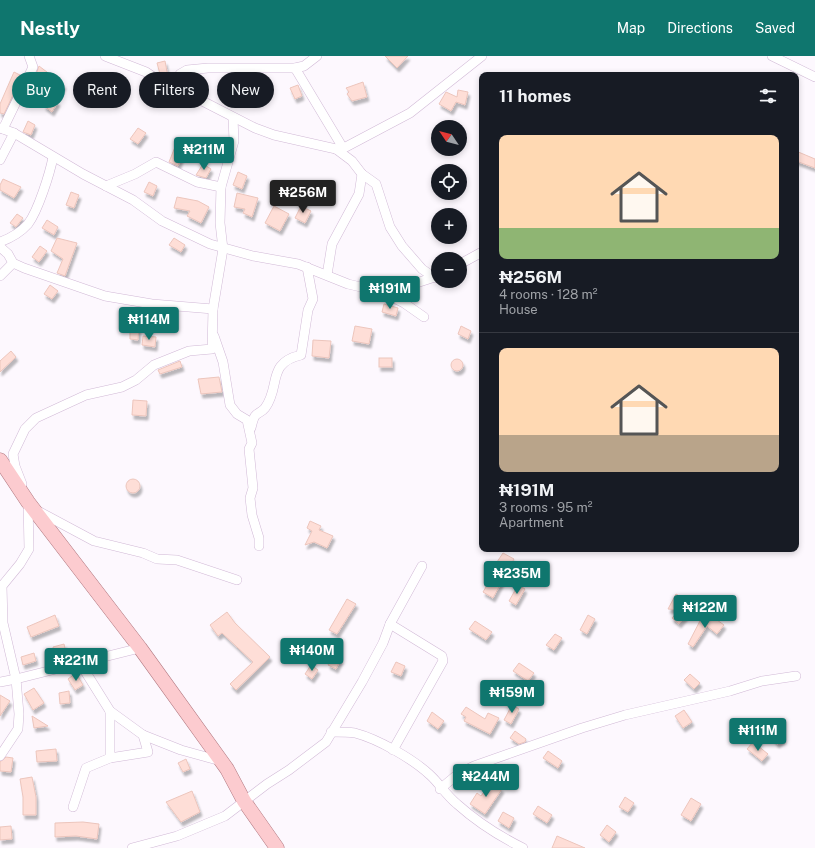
<!DOCTYPE html>
<meta charset="utf-8">
<style>
:root{--surface:#171b24;--page:#242831;--text:#f1f3f6;--muted:#9ea1a6;--line:#363941;--accent:#0f766e}
body{margin:0;font-family:"Public Sans",sans-serif;background:var(--page);color:var(--text);height:100vh;display:flex;flex-direction:column;font-size:15px;white-space:nowrap}
*{box-sizing:border-box;margin:0}
p{font-size:13px;color:var(--muted)}
.icon{flex:none;width:22px;height:22px;fill:none;stroke:currentColor;stroke-width:2;stroke-linecap:round;stroke-linejoin:round}
.map{position:relative;flex:1;overflow:hidden}
.details{position:absolute;left:479px;top:16px;width:320px;height:480px;display:flex;flex-direction:column;background:var(--surface);border-radius:8px;box-shadow:0 2px 6px #0003}
.details>*{flex:none}
.hud{position:absolute;left:12px;top:16px;width:380px;height:36px;display:flex;gap:8px}
.needle{width:26px;rotate:305deg}
.fabs{position:absolute;left:431px;top:64px;display:grid;gap:8px}
.fabs a{display:grid;place-items:center;width:36px;height:36px;border-radius:50%;background:var(--surface);box-shadow:0 2px 6px #0003;font-size:20px}
.price{position:absolute;translate:-50% -34px;padding:0 9px;border-radius:4px;background:var(--accent);color:#fff;font-size:13px;line-height:26px;filter:drop-shadow(0 1px 2px #0008)}
.price::after{content:'';position:absolute;left:50%;top:24px;width:12px;height:9px;margin-left:-6px;background:inherit;clip-path:polygon(0 0,100% 0,50% 100%)}
.price.selected{background:#222;color:#fff}
ul{padding:0;list-style:none}
li{display:grid;align-content:center;gap:8px;height:212px;padding:0 20px}
li+li{border-top:1px solid var(--line)}
li span{display:grid;place-items:center;height:124px;border-radius:8px;color:#555}
li>.icon{margin-inline-start:auto}
span .icon{width:72px;height:72px;fill:#fffc;stroke-width:1}
li b{font-size:17px}
h2{display:flex;justify-content:space-between;align-items:center;height:48px;padding:0 20px;font-size:17px}
.tag{padding:0 14px;border-radius:18px;background:var(--surface);box-shadow:0 2px 6px #0003;font-size:14px;line-height:36px}
.tag.selected{background:var(--accent);color:#fff}
header{display:flex;align-items:center;gap:24px;box-sizing:border-box;height:56px;padding:0 20px;background:var(--accent);color:#fff}
header strong{font-size:19px}
nav{display:flex;gap:22px;margin-inline-start:auto;font-size:14px}
.map>svg:first-child{display:block}
.building{fill:#feded7;stroke:#ecc5bc;filter:url(#shadow)}
.lines{fill:none;stroke-linecap:round;stroke-linejoin:round}
.minor-casing{stroke:#d1b9d6;stroke-width:10}
.primary-casing{stroke:#b17981;stroke-width:15}
.minor{stroke:#fff;stroke-width:9}
.primary{stroke:#fccbcf;stroke-width:14}
</style>
<header>
<strong>Nestly</strong>
<nav><a>Map</a><a>Directions</a><a>Saved</a></nav>
</header>
<div class="map">
<svg width="815" height="792" viewBox="0 0 815 792">
<defs>
<filter id="shadow"><feDropShadow dx="2" dy="4" stdDeviation="1" flood-color="#0004"/></filter>
</defs>
<rect width="100%" height="100%" fill="#fdf8fe"/>
<g class="building">
<polygon points="385,0 408,0 397,12"/>
<polygon points="165,5 168,21 166,21 160,18 157,7"/>
<polygon points="39,10 64,29 60,36 36,18"/>
<polygon points="14,16 22,20 4,58 0,57 0,48"/>
<polygon points="363,26 367,41 352,45 347,38 349,36 346,32"/>
<polygon points="298,29 302,40 295,43 290,32"/>
<polygon points="458,34 468,36 465,49 456,46 451,55 439,48 446,36 457,41"/>
<polygon points="50,41 58,46 52,56 44,50"/>
<polygon points="28,65 35,69 31,79 23,76"/>
<polygon points="138,72 146,77 138,88 130,83"/>
<polygon points="175,91 184,95 178,110 169,106"/>
<polygon points="796,95 815,103 815,112 796,105"/>
<polygon points="203,108 211,113 206,122 196,119"/>
<polygon points="238,116 247,120 242,133 233,129"/>
<polygon points="3,123 21,131 14,142 0,134 0,129"/>
<polygon points="149,126 157,130 153,140 144,136"/>
<polygon points="71,136 79,139 74,152 66,149"/>
<polygon points="237,137 258,142 252,161 243,157 245,153 234,151"/>
<polygon points="177,141 198,145 209,151 201,167 187,160 190,155 174,152"/>
<polygon points="274,150 289,158 280,175 265,167"/>
<polygon points="301,150 311,155 305,167 295,162"/>
<polygon points="17,158 23,162 16,171 10,167"/>
<polygon points="47,164 58,171 54,179 42,172"/>
<polygon points="57,182 77,187 65,220 57,217 63,203 51,195"/>
<polygon points="174,182 185,189 181,196 169,189"/>
<polygon points="40,190 47,195 39,206 32,201"/>
<polygon points="50,229 58,235 52,243 44,238"/>
<polygon points="384,248 398,252 396,260 382,256"/>
<polygon points="130,270 139,270 138,284 130,283"/>
<polygon points="355,270 372,273 369,288 352,285"/>
<polygon points="461,270 471,275 468,283 458,278"/>
<polygon points="143,280 156,281 155,291 142,289"/>
<polygon points="313,284 331,285 329,302 312,300"/>
<polygon points="11,295 16,301 0,316 0,305"/>
<rect x="379" y="302" width="13" height="9"/>
<circle cx="457" cy="309" r="6"/>
<polygon points="180,305 182,311 160,318 158,314"/>
<polygon points="219,321 222,336 201,338 198,323"/>
<polygon points="133,344 147,345 146,360 132,359"/>
<circle cx="133" cy="430" r="7"/>
<polygon points="310,465 321,470 319,474 333,480 327,492 314,486 305,489 312,475 307,472"/>
<polygon points="503,497 514,503 493,542 483,536 498,511 495,509"/>
<polygon points="518,529 525,533 516,549 509,545"/>
<polygon points="676,538 686,544 684,549 691,554 679,568 672,562 679,554 668,553"/>
<polygon points="347,543 356,548 337,578 329,574"/>
<polygon points="227,556 235,567 270,601 236,634 230,628 253,606 222,577 218,580 210,569"/>
<polygon points="55,559 59,570 31,581 27,571"/>
<polygon points="588,559 595,563 587,578 580,574"/>
<polygon points="710,559 724,569 717,578 707,570 693,591 688,588 702,561 706,564"/>
<polygon points="475,565 492,576 486,584 469,573"/>
<polygon points="555,578 562,582 554,594 546,589"/>
<polygon points="64,588 67,600 70,599 71,603 56,607 53,591"/>
<polygon points="34,597 36,605 23,609 21,601"/>
<polygon points="333,599 341,603 336,613 328,609"/>
<polygon points="396,606 405,610 401,620 391,616"/>
<polygon points="519,607 534,617 528,625 513,615"/>
<polygon points="311,609 318,614 312,623 305,618"/>
<polygon points="76,617 83,629 75,634 68,623"/>
<polygon points="690,618 700,627 694,633 684,624"/>
<polygon points="34,632 44,647 33,654 24,638"/>
<polygon points="69,635 70,647 60,648 59,637"/>
<polygon points="0,639 10,645 0,660"/>
<polygon points="512,649 519,653 511,668 504,664"/>
<polygon points="466,651 485,663 488,657 499,662 490,678 464,665 466,661 461,658"/>
<polygon points="684,654 692,666 683,672 675,660"/>
<polygon points="432,656 444,665 438,673 427,665"/>
<polygon points="32,660 48,670 34,672"/>
<polygon points="515,675 526,683 525,686 519,688 510,682"/>
<polygon points="778,675 784,683 777,688 771,680"/>
<polygon points="753,686 768,698 762,705 747,693"/>
<polygon points="56,693 57,705 37,706 36,695"/>
<polygon points="548,695 562,705 558,712 543,702"/>
<polygon points="6,701 13,702 11,716 0,715 0,706"/>
<polygon points="186,703 190,713 183,716 178,707"/>
<polygon points="32,721 36,741 36,759 23,759 23,741 20,723"/>
<polygon points="491,726 502,733 485,758 470,748 477,737 481,740"/>
<polygon points="192,735 200,756 181,766 166,746"/>
<polygon points="625,741 634,747 628,756 619,751"/>
<polygon points="691,742 701,748 691,765 681,759"/>
<polygon points="538,750 552,759 547,767 533,758"/>
<polygon points="503,756 514,762 509,772 498,765"/>
<polygon points="83,766 99,768 97,783 76,780 55,781 55,767"/>
<polygon points="607,769 616,776 609,786 600,779"/>
<polygon points="11,770 12,783 0,784 0,771"/>
<polygon points="557,780 585,792 552,792"/>
</g>
<g class="lines">
<defs>
<g id="minor">
<polyline points="105,0 146,16 161,26 173,30 255,72 274,79 336,93 342,93 410,57 482,0"/>
<polyline points="772,0 815,21"/>
<polyline points="295,12 343,92"/>
<polyline points="173,30 180,18 187,14 208,12 295,12 304,10 317,0"/>
<polyline points="0,72 14,77 83,118 133,144 162,165 210,188 253,200 298,208 348,228 365,232 392,241 404,247 424,261"/>
<polyline points="3,73 33,11 29,0"/>
<polyline points="336,93 352,105 362,118 376,128 390,171 402,190 422,213 435,222"/>
<polyline points="0,104 14,77"/>
<polyline points="106,130 135,118 156,106 197,126 221,131"/>
<path d="M 0,186 C 11,182 20,177 28,168 C 38,155 50,117 53,101"/>
<polyline points="0,191 8,198 13,207 24,212 105,240 152,248 213,253"/>
<polyline points="460,208 482,196"/>
<polyline points="327,219 332,188 359,138 362,118"/>
<polyline points="0,220 13,207"/>
<polyline points="378,235 404,231 438,220"/>
<polyline points="214,280 223,306 230,349 237,358 247,364 252,387 249,393 253,432 250,442 252,459 259,482 259,490"/>
<path d="M 251,372 C 252,368 253,363 255,360 C 257,357 262,356 265,352 C 281,331 266,307 301,299 L 308,254 L 313,243 L 307,211"/>
<polyline points="22,428 15,410 13,398 25,373 36,362 86,339 122,331 136,324 154,309 189,295 212,293 213,253 223,193 220,167 221,131 234,85 233,62"/>
<polyline points="38,455 94,485 143,497 157,503 177,504 237,524"/>
<polyline points="390,568 442,600 443,605 393,694"/>
<polyline points="80,607 110,655 143,679 181,694 221,705"/>
<polyline points="0,626 16,623 140,592"/>
<polyline points="110,655 110,702"/>
<path d="M 331,676 C 339,676 348,676 355,677 C 378,683 413,703 430,719 C 439,727 446,739 457,748 C 477,766 499,780 523,792"/>
<polyline points="0,700 18,673 19,658 16,623 3,567 2,530 20,508 29,493 28,446"/>
<polyline points="440,733 458,718 474,710 582,672 625,659 730,635 762,625 796,620"/>
<polyline points="73,751 86,712 110,702 148,696 143,679"/>
<polyline points="132,792 177,780 225,760 267,728 289,714 326,686 362,626 383,587 390,568 422,510"/>
</g>
<polyline id="primary" points="0,404 28,446 140,592 227,713 244,745 277,792"/>
</defs>
<use href="#minor" class="minor-casing"/>
<use href="#primary" class="primary-casing"/>
<use href="#minor" class="minor"/>
<use href="#primary" class="primary"/>
</g>
</svg>
<div class="fabs">
<a><svg class="needle" viewBox="-14 -14 28 28"><path d="M0-13l5 13h-10z" fill="#e53935"/><path d="M0 13l5-13h-10z" fill="#9ea1a6"/></svg></a>
<a><svg class="icon" aria-label="locate" viewBox="0 0 24 24"><circle cx="12" cy="12" r="6"/><path d="M12 2v4M12 18v4M2 12h4M18 12h4"/></svg></a>
<a>+</a>
<a>−</a>
</div>
<b class="price" style="left:204px;top:115px">₦211M</b>
<b class="price selected" style="left:303px;top:158px">₦256M</b>
<b class="price" style="left:390px;top:254px">₦191M</b>
<b class="price" style="left:149px;top:285px">₦114M</b>
<b class="price" style="left:517px;top:539px">₦235M</b>
<b class="price" style="left:705px;top:573px">₦122M</b>
<b class="price" style="left:312px;top:616px">₦140M</b>
<b class="price" style="left:76px;top:626px">₦221M</b>
<b class="price" style="left:512px;top:658px">₦159M</b>
<b class="price" style="left:758px;top:696px">₦111M</b>
<b class="price" style="left:486px;top:742px">₦244M</b>
<div class="hud">
<a class="tag selected">Buy</a>
<a class="tag">Rent</a>
<a class="tag">Filters</a>
<a class="tag">New</a>
</div>
<section class="details">
<h2>11 homes<svg class="icon" aria-label="filters" viewBox="0 0 24 24"><path d="M4 7h16M4 17h16"/><circle cx="9" cy="7" r="2"/><circle cx="15" cy="17" r="2"/></svg></h2>
<ul>
<li><span style="background:linear-gradient(#ffd9b3 75%,#8fb573 0)"><svg class="icon" aria-label="home" viewBox="0 0 24 24"><path d="M3 11l9-7 9 7M6 9v11h12V9"/></svg></span><div><b>₦256M</b><p>4 rooms · 128 m²</p><p>House</p></div></li>
<li><span style="background:linear-gradient(#ffd9b3 70%,#b9a48a 0)"><svg class="icon" aria-label="home" viewBox="0 0 24 24"><path d="M3 11l9-7 9 7M6 9v11h12V9"/></svg></span><div><b>₦191M</b><p>3 rooms · 95 m²</p><p>Apartment</p></div></li>
</ul>
</section>
</div>
